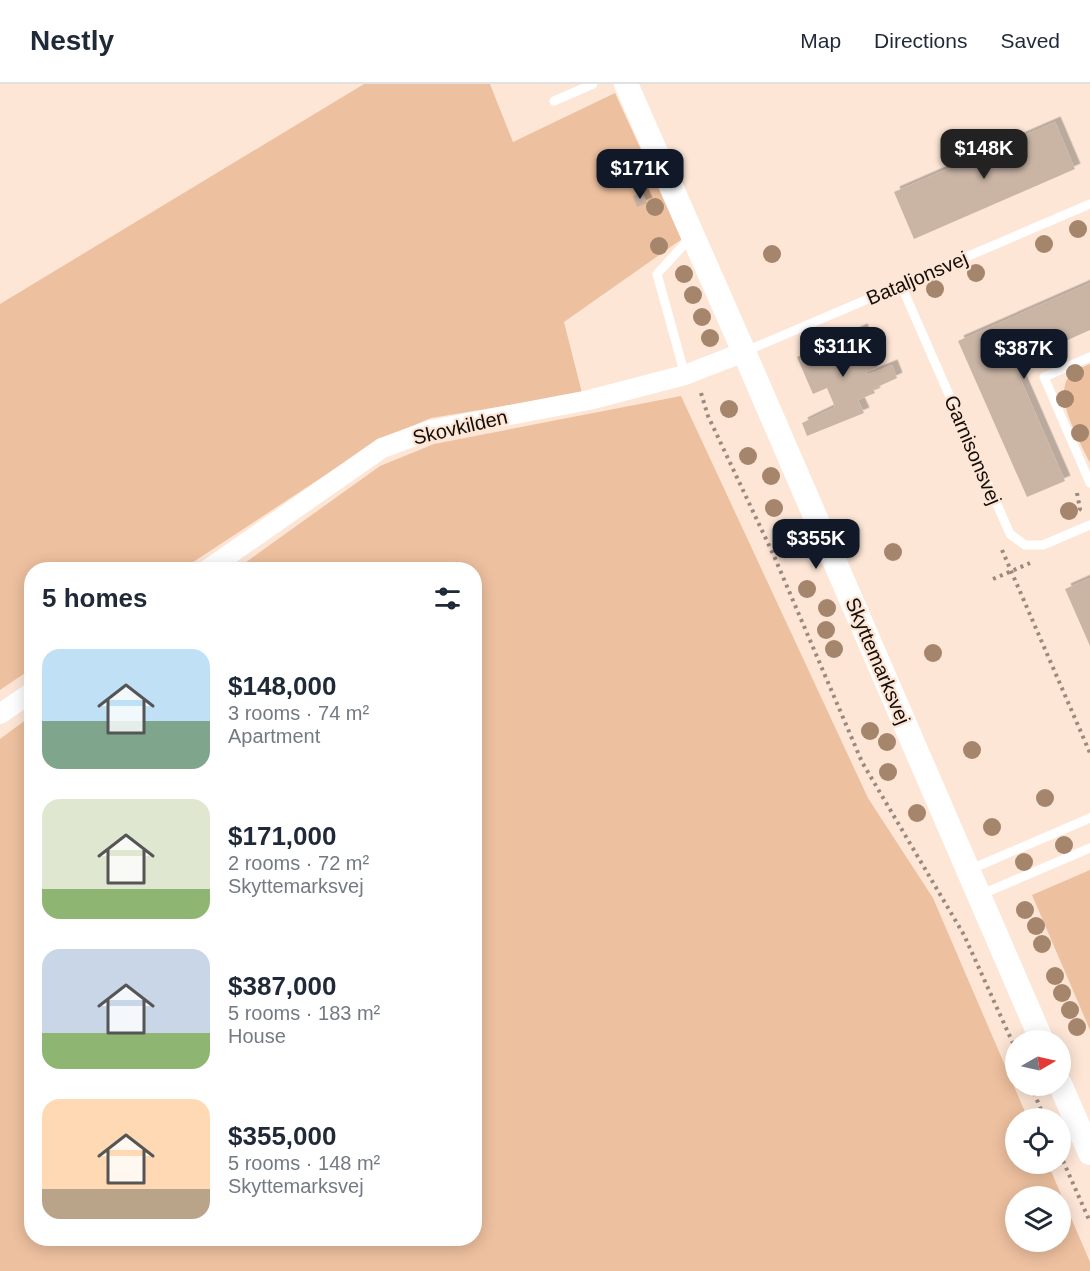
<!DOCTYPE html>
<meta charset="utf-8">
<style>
:root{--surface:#fff;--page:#f6f6f7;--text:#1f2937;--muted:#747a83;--line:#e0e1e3;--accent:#111827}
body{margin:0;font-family:Helvetica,sans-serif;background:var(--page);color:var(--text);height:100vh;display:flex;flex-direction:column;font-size:22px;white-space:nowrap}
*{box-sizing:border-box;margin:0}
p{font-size:20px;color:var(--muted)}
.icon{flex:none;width:33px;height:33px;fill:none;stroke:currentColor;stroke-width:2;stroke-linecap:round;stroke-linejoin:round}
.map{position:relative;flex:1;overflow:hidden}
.panel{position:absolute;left:24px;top:478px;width:458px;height:684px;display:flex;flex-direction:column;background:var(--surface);border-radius:24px;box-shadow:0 3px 15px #0003}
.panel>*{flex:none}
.needle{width:39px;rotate:81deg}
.controls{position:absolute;left:1005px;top:946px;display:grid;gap:12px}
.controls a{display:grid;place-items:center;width:66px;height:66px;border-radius:50%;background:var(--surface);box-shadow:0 3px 15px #0003;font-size:30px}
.price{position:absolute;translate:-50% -51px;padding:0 14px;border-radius:12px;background:var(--accent);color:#fff;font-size:20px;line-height:39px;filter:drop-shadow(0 2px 3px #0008)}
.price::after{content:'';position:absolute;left:50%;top:36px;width:18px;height:14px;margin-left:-9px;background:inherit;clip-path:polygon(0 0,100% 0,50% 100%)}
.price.current{background:#222;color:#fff}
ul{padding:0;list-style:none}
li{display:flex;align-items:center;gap:18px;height:150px;padding:0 18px}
li span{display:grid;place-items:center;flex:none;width:168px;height:120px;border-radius:18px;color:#555}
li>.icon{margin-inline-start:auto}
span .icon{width:72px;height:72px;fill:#fffc;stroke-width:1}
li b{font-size:26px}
h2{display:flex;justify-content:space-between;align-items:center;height:72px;padding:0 18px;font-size:26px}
header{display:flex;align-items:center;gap:36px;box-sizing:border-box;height:84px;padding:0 30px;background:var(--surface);border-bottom:2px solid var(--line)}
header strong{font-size:28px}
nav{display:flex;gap:33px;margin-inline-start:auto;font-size:21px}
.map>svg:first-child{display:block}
.green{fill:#edc09f;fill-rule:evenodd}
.building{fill:#cab5a5;filter:url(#shadow)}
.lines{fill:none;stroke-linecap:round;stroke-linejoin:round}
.path{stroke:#9a897e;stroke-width:4;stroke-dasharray:3 4.5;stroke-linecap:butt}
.service{stroke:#fff;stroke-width:9}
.minor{stroke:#fff;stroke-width:20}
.tertiary{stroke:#fff;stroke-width:24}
.tree{fill:#a5856b}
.labels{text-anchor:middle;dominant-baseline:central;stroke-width:4.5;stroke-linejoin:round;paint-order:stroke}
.street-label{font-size:20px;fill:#150d08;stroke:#fde6d6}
</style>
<header>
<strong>Nestly</strong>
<nav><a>Map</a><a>Directions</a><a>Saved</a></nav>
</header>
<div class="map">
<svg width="1090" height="1187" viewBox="0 0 1090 1187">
<defs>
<filter id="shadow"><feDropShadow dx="5.5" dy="-5.5" stdDeviation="0" flood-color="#0004"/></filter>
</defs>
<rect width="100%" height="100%" fill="#fde6d6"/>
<g class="green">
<polygon points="364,0 490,0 513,58 615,9 682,155 564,238 582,309 431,334 377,357 181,486 32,486 31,585 0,606 0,220"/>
<path d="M 1090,280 L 1090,379 C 1080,357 1052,312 1070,291 C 1075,285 1083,283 1090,280 Z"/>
<path d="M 681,312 L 868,714 L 933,814 L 1028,1035 L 1016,1035 L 1016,1080 L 1048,1080 L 1090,1178 L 1090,1187 L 0,1187 L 0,655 L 31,632 L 32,1155 L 474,1155 L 474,486 L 235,486 L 380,382 L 434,360 ZM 1016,1113 L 1060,1113 L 1060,1158 L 1016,1158 Z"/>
<polygon points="1090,786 1090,946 1032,811"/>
</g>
<g class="building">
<polygon points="1055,38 1075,85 914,155 894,108"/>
<polygon points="642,108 647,119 637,123 633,112"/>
<polygon points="1090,199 1090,246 1014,280 1065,397 1027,413 958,257"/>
<polygon points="862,245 878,283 866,288 867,291 892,281 897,294 873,305 875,309 858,316 864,329 807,352 802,339 835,323 827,304 813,310 797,273"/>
<polygon points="1090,494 1090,562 1065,505"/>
</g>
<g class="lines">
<g class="path">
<polyline points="701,309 708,332 774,472 862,678 964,851 1016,966"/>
<polyline points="1077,409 1080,425 1078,427"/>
<polyline points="1002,466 1090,669"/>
<polyline points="993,495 1030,479"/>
<polyline points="1031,1002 1045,1035"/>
<polyline points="1060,1070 1090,1138"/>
</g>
<g class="service">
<polyline points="554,17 593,0"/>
<polyline points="901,201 1010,450 1025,461 1043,461 1090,441"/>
<polyline points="744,268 1090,120"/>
<polyline points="1090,273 1044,293 1090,399"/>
<polyline points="685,291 657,190 691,153"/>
<polyline points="969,786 1090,734"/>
<polyline points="980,811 1090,764"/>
</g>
<g class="minor">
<polyline points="207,486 382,364 431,346 589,316 685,291 744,268"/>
<polyline points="0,630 32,608"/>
</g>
<g class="tertiary">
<polyline points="626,0 744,268 1042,957"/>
<polyline points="1060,1000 1090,1069"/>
</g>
</g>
<g class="tree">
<circle cx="655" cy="123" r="9"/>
<circle cx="1078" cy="145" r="9"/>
<circle cx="1044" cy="160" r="9"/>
<circle cx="659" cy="162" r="9"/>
<circle cx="772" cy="170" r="9"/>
<circle cx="976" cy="189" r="9"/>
<circle cx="684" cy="190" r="9"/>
<circle cx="935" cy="205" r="9"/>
<circle cx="693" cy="211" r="9"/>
<circle cx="702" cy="233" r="9"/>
<circle cx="710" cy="254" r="9"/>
<circle cx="1075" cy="289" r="9"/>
<circle cx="1065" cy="315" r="9"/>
<circle cx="729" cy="325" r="9"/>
<circle cx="1080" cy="349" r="9"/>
<circle cx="748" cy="372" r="9"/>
<circle cx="771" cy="392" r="9"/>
<circle cx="774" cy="424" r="9"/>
<circle cx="1069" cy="427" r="9"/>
<circle cx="782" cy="445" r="9"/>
<circle cx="790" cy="465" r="9"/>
<circle cx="893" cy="468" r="9"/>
<circle cx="807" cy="505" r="9"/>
<circle cx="827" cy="524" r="9"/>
<circle cx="826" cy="546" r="9"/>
<circle cx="834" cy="565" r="9"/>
<circle cx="933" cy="569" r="9"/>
<circle cx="870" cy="647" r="9"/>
<circle cx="887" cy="658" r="9"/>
<circle cx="972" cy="666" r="9"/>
<circle cx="888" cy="688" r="9"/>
<circle cx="1045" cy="714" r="9"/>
<circle cx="917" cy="729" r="9"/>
<circle cx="992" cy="743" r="9"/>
<circle cx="1064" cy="761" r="9"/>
<circle cx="1024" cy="778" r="9"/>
<circle cx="1025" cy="826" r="9"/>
<circle cx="1036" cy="842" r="9"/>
<circle cx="1042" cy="860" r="9"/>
<circle cx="1055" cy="892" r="9"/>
<circle cx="1062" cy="909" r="9"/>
<circle cx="1070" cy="926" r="9"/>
<circle cx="1077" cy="943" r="9"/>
</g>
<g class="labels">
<g class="street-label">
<text transform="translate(917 194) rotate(-23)">Bataljonsvej</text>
<text transform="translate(460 343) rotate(-13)">Skovkilden</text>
<text transform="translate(973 366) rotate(67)">Garnisonsvej</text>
<text transform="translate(878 577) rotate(67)">Skyttemarksvej</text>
</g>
</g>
</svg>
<div class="controls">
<a><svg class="needle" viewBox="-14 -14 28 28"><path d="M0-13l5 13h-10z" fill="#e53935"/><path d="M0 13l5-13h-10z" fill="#747a83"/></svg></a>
<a><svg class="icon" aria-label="locate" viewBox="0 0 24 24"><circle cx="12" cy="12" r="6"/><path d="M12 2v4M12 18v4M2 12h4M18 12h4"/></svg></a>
<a><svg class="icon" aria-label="layers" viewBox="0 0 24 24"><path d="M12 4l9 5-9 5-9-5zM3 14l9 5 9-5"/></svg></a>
</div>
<b class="price current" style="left:984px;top:96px">$148K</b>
<b class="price" style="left:640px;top:116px">$171K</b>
<b class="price" style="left:843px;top:294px">$311K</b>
<b class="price" style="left:1024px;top:296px">$387K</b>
<b class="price" style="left:816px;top:486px">$355K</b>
<section class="panel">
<h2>5 homes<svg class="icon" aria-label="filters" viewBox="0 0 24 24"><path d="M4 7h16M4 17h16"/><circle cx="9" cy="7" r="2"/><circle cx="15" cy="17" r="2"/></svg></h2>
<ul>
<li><span style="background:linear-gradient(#bfe0f5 60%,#7fa58c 0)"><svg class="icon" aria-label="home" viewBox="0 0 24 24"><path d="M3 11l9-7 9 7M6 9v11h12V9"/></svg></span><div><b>$148,000</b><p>3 rooms · 74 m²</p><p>Apartment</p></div></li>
<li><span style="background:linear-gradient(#dfe7d0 75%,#8fb573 0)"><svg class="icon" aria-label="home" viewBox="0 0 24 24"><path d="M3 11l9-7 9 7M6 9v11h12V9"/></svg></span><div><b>$171,000</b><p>2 rooms · 72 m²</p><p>Skyttemarksvej</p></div></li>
<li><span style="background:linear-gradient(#c9d6e8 70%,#8fb573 0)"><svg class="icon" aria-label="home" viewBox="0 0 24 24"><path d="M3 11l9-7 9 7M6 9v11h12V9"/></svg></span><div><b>$387,000</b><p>5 rooms · 183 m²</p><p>House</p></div></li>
<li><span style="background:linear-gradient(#ffd9b3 75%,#b9a48a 0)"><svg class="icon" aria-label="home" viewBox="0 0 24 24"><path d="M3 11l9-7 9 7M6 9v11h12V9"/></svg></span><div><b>$355,000</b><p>5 rooms · 148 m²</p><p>Skyttemarksvej</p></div></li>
</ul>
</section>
</div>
